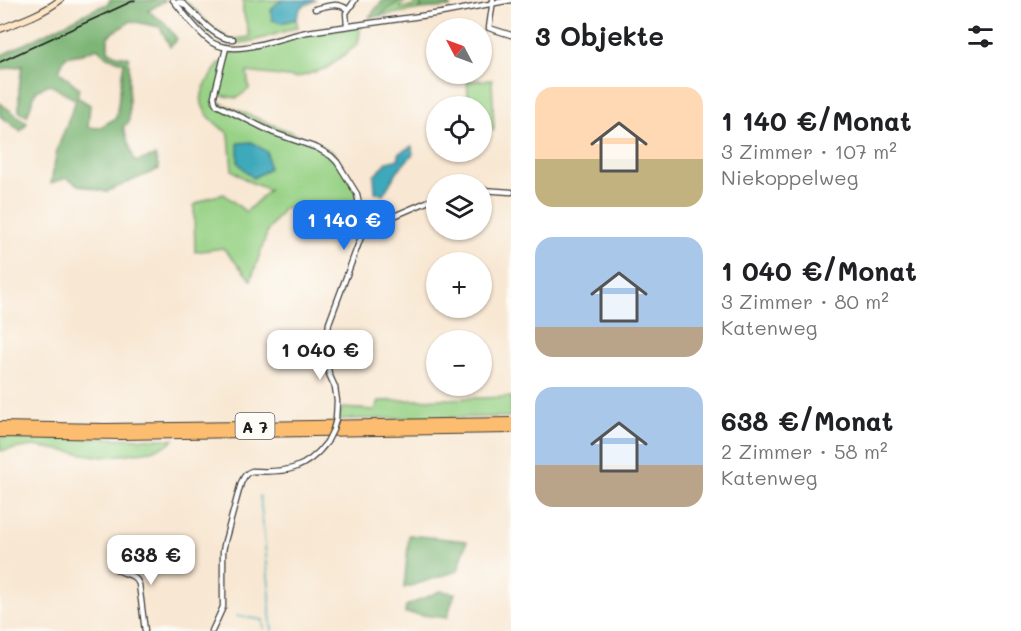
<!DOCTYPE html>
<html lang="de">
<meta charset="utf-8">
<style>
:root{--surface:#fff;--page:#f2f2f2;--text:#202124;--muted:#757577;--accent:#1a73e8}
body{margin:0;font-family:Mali,sans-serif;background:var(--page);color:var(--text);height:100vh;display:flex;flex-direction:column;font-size:22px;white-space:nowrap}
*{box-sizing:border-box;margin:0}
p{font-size:20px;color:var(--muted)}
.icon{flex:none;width:33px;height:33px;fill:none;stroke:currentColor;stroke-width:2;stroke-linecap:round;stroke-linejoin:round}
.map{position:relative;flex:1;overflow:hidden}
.drawer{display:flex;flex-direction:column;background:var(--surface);width:510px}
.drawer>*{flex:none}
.needle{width:39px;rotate:311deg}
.controls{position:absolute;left:426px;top:18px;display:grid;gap:12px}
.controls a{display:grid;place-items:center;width:66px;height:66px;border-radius:50%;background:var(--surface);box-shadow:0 2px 4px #0004;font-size:30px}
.price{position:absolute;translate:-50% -51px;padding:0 14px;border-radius:12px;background:#fff;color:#222;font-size:20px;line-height:39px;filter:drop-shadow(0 2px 3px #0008)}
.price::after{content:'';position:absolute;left:50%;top:36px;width:18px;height:14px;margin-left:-9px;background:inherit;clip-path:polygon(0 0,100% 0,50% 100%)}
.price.current{background:var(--accent);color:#fff}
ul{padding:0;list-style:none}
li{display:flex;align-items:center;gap:18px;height:150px;padding:0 24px}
li span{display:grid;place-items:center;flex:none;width:168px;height:120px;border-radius:18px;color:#555}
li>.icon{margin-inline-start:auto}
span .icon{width:72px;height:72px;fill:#fffc;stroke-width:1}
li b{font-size:26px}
h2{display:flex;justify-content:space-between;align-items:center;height:72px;padding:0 24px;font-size:26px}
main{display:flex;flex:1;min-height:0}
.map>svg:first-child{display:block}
.green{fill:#98d286;stroke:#5a7751;stroke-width:1.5}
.forest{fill:#7ab473;stroke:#4b6848;stroke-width:1.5;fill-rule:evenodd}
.water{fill:#3ca9bb;stroke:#2c626c;stroke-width:1.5}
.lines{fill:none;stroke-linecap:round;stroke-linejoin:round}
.stream{stroke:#3ca9bb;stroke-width:1.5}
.street-casing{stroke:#3d3a37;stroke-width:7}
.secondary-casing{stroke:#3d3a37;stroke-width:8}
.highway-casing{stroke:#3d3a37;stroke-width:10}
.street{stroke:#fff;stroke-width:4.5}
.secondary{stroke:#fee5c5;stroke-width:6}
.highway{stroke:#fcbd6f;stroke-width:8}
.rail{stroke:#1c1c1c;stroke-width:1.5}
.street-bridge-casing{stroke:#3d3a37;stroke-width:7;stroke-linecap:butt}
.street-bridge{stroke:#fff;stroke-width:4.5}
.labels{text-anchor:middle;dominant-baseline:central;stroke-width:4.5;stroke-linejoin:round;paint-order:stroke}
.shield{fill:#fdfcf7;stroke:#605f5e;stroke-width:1.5}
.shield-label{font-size:16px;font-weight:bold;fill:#1c1c1c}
</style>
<main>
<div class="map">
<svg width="511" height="631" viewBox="0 0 511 631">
<rect width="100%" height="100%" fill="#fdfcf7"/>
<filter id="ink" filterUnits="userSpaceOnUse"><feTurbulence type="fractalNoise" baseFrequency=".0167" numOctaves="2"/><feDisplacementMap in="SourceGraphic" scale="12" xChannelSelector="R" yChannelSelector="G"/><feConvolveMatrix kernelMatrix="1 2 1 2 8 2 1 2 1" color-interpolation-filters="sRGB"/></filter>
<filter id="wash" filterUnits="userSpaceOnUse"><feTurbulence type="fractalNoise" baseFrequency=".008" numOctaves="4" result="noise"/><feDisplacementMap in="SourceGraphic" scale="24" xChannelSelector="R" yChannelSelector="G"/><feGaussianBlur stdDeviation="1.35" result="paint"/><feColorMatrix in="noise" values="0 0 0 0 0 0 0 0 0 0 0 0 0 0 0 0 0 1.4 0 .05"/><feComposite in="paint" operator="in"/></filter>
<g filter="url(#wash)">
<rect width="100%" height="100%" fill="#f8e7d2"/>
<g class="green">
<path d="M 179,0 C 192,1 202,19 212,27 C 218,32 225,36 232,41 L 236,39 L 250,37 L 243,11 L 243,0 L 284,0 L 277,4 L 281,23 L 296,19 L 298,27 C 277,33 240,50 220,40 C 203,31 191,14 179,0 Z"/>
<polygon points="401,0 407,0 400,6 400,8 415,6 416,4 413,0 419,0 421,4 420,9 379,16"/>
<path d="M 361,26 L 358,44 L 327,68 L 296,78 L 247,72 L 249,89 L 237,98 L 217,95 L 218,102 L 307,139 L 334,153 L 359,193 L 363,208 L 321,214 L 305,206 L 284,208 L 268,230 L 251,280 L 223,248 L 195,252 L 194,205 L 211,197 L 224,194 L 246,212 L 269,190 L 248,181 L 232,170 L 229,134 C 194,108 194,97 220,63 L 226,64 L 229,53 L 250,50 L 299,35 Z"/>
<polygon points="492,80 494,130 482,130 482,106 469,106 467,81"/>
<polygon points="511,397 511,417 338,419 342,408 375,410 379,401"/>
<polygon points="0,437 10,437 174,439 169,444 151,451 103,457 34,446 0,451"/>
</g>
<g class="forest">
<path d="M 110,0 L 166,0 L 148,11 L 164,22 L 177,39 L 170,47 L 160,27 L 131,21 L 108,36 L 108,50 L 116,55 L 129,57 L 129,122 L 123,127 L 135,162 L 155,156 L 159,169 L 106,192 L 79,185 L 67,178 L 51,183 L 57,150 L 76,100 L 49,84 L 36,91 L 27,116 L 19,111 L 19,88 L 22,66 L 4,69 L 0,71 L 0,56 L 97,8 L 108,4 ZM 97,48 L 107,57 L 124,62 L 116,118 L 99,128 L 88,127 L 90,105 L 77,97 L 79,88 L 59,71 L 65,57 L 82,54 Z"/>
<polygon points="383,0 401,0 379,16 369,17"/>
<polygon points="419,0 449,0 450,7 420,9 421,4"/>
<polygon points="0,103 27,123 21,131 0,116"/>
<polygon points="409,535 467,541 458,571 404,588"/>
<polygon points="440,591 455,593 447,618 405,613 406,606"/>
</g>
<g class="water">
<polygon points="284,0 316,0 301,7 296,19 281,23 272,20 271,10 277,3"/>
<polygon points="252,142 267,152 269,169 253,178 238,163 238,143"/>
<polygon points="412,146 413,154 398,170 383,195 375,192 374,176 387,162 399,159 399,153"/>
</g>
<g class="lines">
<g class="stream">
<polyline points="260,496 270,595 270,614 272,631"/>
<polyline points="236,616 263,620 264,631"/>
</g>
</g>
</g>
<g filter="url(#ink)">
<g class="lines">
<defs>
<g id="street">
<path d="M 173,0 C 185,14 196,31 211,42 C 236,58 280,37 307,32 L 442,13 L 511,0"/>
<polyline points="493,0 489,28 511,35"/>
<path d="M 176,3 L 180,2 L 185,5 C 197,16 217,41 233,39"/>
<path d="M 315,9 C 327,6 337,2 347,9"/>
<polyline points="347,26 346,13 355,0"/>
<polyline points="226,48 214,96 215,102 217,105 274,133 317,148 331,156 337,162 357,194 364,229 329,323 326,345 327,360 329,374 335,387 337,401 336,419"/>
<polyline points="482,190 511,192"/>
<polyline points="364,229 436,198"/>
<path d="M 113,567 C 122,575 134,572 139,584 L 145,631"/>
<path d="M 212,631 L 223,607 L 223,551 L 225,541 L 241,483 C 244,477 245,473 252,471 C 286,473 306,470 327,442"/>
</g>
<path id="secondary" d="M 0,29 C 21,21 42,14 60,0"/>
<g id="highway">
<polyline points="0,426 105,428 511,422"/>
<polyline points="0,433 120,435 511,429"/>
</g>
</defs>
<use href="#street" class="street-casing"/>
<use href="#secondary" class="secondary-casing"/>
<use href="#highway" class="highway-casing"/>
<use href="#street" class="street"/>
<use href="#secondary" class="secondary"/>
<use href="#highway" class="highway"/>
<polyline class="rail" points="0,62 135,0"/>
<defs>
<polyline id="street-bridge" points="327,442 333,430 336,419"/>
</defs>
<use href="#street-bridge" class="street-bridge-casing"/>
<use href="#street-bridge" class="street-bridge"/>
</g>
</g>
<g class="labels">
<rect class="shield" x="235.5" y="413" width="39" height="26" rx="4.5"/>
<g class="shield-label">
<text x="255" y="426">A 7</text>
</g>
</g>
</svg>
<div class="controls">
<a><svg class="needle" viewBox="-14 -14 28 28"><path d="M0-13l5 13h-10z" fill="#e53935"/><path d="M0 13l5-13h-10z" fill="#757577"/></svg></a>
<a><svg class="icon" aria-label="locate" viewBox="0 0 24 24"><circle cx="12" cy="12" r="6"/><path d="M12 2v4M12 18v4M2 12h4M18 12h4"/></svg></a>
<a><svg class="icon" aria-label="layers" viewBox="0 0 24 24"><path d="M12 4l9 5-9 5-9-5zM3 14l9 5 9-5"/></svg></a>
<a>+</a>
<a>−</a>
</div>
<b class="price current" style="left:344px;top:251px">1 140 €</b>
<b class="price" style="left:320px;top:381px">1 040 €</b>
<b class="price" style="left:151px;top:586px">638 €</b>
</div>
<section class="drawer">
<h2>3 Objekte<svg class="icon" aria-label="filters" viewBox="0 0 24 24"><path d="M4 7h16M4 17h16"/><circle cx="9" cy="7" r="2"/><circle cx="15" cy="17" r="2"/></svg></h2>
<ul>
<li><span style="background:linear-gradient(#ffd9b3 60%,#c2b280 0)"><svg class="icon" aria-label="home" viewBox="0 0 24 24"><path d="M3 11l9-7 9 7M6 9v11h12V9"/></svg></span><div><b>1 140 €/Monat</b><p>3 Zimmer · 107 m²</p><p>Niekoppelweg</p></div></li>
<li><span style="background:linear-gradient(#a9c7e8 75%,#b9a48a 0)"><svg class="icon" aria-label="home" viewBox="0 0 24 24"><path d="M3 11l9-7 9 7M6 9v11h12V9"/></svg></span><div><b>1 040 €/Monat</b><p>3 Zimmer · 80 m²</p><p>Katenweg</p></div></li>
<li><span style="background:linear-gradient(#a9c7e8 65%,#b9a48a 0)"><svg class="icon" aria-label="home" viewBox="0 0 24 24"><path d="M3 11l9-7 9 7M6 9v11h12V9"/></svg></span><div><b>638 €/Monat</b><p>2 Zimmer · 58 m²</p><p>Katenweg</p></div></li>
</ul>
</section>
</main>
